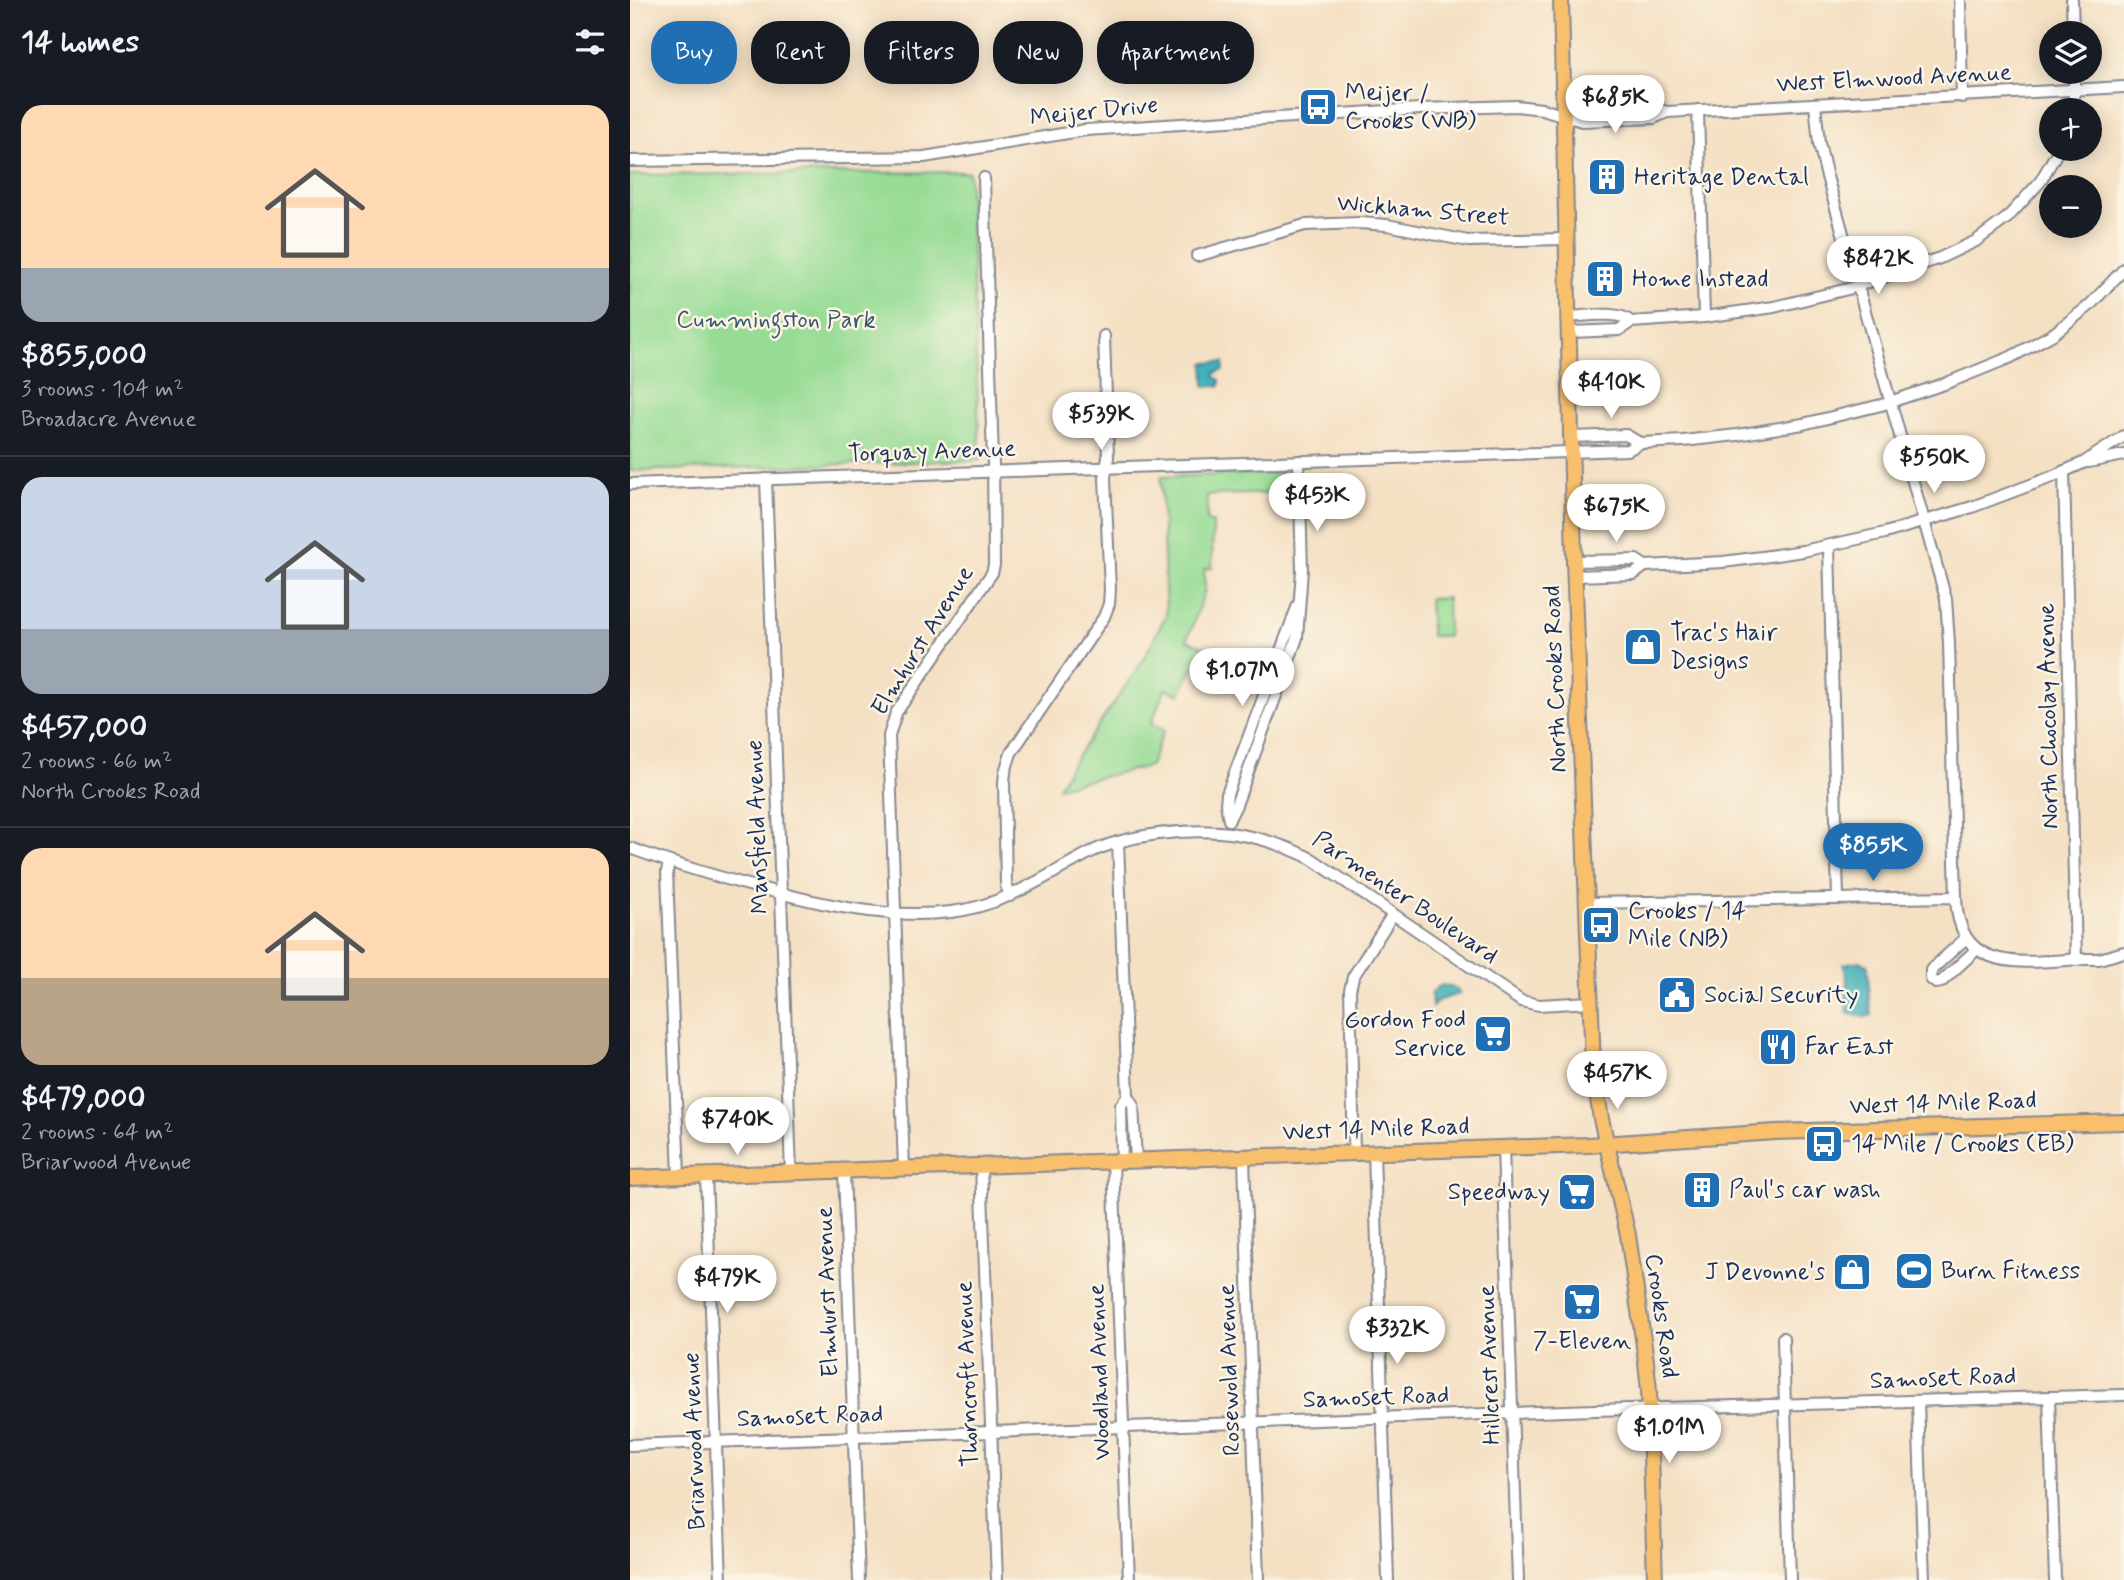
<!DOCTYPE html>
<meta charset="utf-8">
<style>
:root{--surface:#171b24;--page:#20242c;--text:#f1f3f6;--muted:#9ea1a6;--line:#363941;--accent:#1f6fb2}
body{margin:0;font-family:Mynerve,sans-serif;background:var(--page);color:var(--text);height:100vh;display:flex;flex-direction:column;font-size:26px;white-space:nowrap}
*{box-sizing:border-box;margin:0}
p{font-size:23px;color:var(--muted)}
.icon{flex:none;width:38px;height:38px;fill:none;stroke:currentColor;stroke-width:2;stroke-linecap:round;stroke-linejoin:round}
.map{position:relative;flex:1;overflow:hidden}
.details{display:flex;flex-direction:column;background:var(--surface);width:630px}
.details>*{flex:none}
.guide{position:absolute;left:21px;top:21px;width:665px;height:63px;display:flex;gap:14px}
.tools{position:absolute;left:1409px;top:21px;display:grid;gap:14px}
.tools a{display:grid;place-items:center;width:63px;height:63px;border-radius:50%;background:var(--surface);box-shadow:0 4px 18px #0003;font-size:35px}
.price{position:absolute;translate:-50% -60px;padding:0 16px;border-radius:24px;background:#fff;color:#222;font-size:23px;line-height:46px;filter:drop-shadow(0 2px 4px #0008)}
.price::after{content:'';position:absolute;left:50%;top:42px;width:21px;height:16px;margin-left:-10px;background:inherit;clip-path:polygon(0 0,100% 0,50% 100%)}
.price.active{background:var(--accent);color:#fff}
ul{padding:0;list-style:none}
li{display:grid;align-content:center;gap:14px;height:371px;padding:0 21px}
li+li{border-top:2px solid var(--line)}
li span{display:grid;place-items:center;height:217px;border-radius:21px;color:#555}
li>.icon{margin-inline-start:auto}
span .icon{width:126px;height:126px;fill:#fffc;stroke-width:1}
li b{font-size:30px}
h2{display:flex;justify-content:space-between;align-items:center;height:84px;padding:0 21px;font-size:30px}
.pill{padding:0 24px;border-radius:28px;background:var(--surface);box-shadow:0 4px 18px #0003;font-size:24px;line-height:63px}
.pill.active{background:var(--accent);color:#fff}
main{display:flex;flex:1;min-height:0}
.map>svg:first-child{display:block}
.green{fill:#97dc95;stroke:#59867a;stroke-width:2}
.water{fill:#40b1b8;stroke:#2e708b;stroke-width:2}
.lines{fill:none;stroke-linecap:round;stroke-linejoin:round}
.minor-casing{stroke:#888890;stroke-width:14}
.major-casing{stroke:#888890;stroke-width:18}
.minor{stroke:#fff;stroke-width:10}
.major{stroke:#f8bf6c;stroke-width:14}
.labels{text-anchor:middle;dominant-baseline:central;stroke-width:5;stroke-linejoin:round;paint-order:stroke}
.street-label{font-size:24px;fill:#1b2f5e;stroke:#fcf5e5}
.poi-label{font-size:24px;fill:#1b2f5e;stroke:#fcf5e5;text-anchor:start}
.park-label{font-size:24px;fill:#3a5a6c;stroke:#fcf5e5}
</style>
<main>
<section class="details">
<h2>14 homes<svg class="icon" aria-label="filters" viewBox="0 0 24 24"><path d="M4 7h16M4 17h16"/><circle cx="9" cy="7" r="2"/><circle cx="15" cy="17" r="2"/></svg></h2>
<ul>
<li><span style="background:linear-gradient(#ffd9b3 75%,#9aa5b1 0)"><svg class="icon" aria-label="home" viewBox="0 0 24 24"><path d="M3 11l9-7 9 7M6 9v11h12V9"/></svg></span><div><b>$855,000</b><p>3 rooms · 104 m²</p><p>Broadacre Avenue</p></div></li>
<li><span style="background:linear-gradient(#c9d6e8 70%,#9aa5b1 0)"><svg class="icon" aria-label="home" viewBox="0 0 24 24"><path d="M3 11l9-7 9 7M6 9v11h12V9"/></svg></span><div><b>$457,000</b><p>2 rooms · 66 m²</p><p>North Crooks Road</p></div></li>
<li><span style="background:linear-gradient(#ffd9b3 60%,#b9a48a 0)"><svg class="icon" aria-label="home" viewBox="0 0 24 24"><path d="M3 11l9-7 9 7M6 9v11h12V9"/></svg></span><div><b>$479,000</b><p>2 rooms · 64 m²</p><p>Briarwood Avenue</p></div></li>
</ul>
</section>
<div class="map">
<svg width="1494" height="1580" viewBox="0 0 1494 1580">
<rect width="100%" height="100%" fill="#fcf5e5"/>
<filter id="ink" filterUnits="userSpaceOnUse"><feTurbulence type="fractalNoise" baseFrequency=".0143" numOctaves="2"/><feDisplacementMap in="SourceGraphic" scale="14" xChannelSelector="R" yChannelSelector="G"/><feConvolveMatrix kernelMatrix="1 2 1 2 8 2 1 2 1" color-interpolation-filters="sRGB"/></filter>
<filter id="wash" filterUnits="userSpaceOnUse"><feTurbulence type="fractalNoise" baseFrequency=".00686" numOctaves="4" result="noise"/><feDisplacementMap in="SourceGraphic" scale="28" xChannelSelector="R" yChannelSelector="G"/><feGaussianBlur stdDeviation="1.57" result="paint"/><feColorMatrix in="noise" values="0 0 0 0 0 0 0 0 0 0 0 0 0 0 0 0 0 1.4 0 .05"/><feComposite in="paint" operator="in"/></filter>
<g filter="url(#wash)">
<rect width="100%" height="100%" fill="#f4e0c3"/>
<g class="green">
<polygon points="339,172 350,460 0,471 0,175"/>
<polygon points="663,472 663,493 577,495 577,522 583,522 582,568 574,569 575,590 557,640 581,650 573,673 562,668 550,694 535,689 521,724 534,730 520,766 428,787 439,768 512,662 536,615 531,477"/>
<polygon points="817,598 818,636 801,636 799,599"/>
</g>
<g class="water">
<polygon points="594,362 594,370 585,373 585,377 590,380 590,386 575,386 574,363"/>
<polygon points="1229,961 1238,965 1239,997 1242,1015 1235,1017 1218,1014 1216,1005 1217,980 1214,964"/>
<polygon points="813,985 827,989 830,994 809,1000 802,1007 801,994 807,987"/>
</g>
</g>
<g filter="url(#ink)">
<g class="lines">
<defs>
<g id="minor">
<polyline points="1330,0 1332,97"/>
<polyline points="1442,0 1443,33"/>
<polyline points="1185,104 1189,143 1196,173 1316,599 1319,643 1326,897"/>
<polyline points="1068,110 1074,317"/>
<polyline points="1444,110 1444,72"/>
<path d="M 936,114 C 961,110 1014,103 1037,112"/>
<polyline points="0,161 294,157 456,130 790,109 886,106 912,109 952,121 1024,118 1037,112 1494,87"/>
<polyline points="567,256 675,225 730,223 757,225 838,241 936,239"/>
<path d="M 939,317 C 956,316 989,310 1001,322"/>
<polyline points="940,332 989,330 1001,322 1074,317 1144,307 1218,289 1310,258 1346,241 1377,218 1410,182 1429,149"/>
<polyline points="941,437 996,435 1010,443"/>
<polyline points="1459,462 1494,455"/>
<polyline points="1434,471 1446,960"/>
<polyline points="136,479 161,1173"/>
<polyline points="0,484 998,450 1010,443 1053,441 1107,435 1173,424 1251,405 1317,383 1381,357 1423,334 1459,306 1494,269"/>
<polyline points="1199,546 1208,899"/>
<polyline points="944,561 1006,560 1015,566"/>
<polyline points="945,576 1004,574 1015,566 1093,562 1132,557 1173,551 1255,533 1342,507 1419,478 1453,463 1494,436"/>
<polyline points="599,819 606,805 667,638 672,570 669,461"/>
<polyline points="599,820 596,804 597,794 668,605"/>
<polyline points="488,842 498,1096 503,1104 506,1161"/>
<path d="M 0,848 C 40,863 81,875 122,886 C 186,903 254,920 321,912 C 374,906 415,876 461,852 C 482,842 505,837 528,834 C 585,827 630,833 682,859 L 891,1001 L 909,1005 L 961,1002"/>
<polyline points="39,862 37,872 49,1176"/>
<polyline points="380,896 376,885 374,783 375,772 381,753 474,617 479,604 480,590 475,478 478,457 474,336"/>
<path d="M 956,903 L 1326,897 C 1328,978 1399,961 1456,959 L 1469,959 L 1494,952"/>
<polyline points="1336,938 1301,970 1301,979 1306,983 1311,982 1346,950"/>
<polyline points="873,1148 888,1580"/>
<polyline points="724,1153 720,990 723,977 763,914"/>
<polyline points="744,1153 758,1580"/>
<polyline points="614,1158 628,1580"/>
<polyline points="483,1162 499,1580"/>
<polyline points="492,1162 491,1105 498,1096"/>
<polyline points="351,1166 367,1580"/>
<polyline points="274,1169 259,736 266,713 355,583 362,573 364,565 363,461 354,178"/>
<polyline points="214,1171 229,1580"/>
<polyline points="76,1175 91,1580"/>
<polyline points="1153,1338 1160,1580"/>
<polyline points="1419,1397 1425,1580"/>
<polyline points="1288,1401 1294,1580"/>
<polyline points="0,1445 965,1410 1494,1395"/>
</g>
<g id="major">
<polyline points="931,0 944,561 963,1067 971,1119 998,1235 1015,1353 1019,1390 1025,1580"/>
<polyline points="0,1178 958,1145 1145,1132 1494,1122"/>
</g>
</defs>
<use href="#minor" class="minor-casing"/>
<use href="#major" class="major-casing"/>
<use href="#minor" class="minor"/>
<use href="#major" class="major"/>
</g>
</g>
<defs>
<symbol id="bus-square" viewBox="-11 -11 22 22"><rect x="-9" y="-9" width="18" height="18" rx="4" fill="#1f6fb2" stroke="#fcf5e5"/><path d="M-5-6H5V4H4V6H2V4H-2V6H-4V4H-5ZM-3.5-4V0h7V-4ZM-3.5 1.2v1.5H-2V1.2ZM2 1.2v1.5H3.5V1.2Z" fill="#fff"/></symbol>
<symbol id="building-square" viewBox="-11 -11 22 22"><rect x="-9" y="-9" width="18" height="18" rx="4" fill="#1f6fb2" stroke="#fcf5e5"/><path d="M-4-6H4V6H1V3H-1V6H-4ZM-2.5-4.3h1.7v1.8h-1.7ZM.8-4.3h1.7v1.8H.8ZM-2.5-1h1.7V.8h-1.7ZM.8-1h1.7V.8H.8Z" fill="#fff"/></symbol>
<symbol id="shop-square" viewBox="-11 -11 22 22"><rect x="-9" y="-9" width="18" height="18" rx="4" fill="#1f6fb2" stroke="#fcf5e5"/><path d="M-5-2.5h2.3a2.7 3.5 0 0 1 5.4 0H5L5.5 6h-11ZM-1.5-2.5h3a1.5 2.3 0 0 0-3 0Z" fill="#fff"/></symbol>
<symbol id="civic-square" viewBox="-11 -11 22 22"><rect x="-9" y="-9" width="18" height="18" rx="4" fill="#1f6fb2" stroke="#fcf5e5"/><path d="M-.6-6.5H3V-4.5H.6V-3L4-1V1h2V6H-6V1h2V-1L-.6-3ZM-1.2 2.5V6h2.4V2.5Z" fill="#fff"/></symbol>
<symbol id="supermarket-square" viewBox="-11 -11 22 22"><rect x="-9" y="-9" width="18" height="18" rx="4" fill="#1f6fb2" stroke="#fcf5e5"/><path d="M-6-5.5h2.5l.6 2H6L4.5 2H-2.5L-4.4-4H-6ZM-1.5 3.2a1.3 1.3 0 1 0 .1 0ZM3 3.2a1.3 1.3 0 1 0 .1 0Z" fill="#fff"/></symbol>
<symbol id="restaurant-square" viewBox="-11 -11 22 22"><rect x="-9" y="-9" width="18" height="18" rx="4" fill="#1f6fb2" stroke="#fcf5e5"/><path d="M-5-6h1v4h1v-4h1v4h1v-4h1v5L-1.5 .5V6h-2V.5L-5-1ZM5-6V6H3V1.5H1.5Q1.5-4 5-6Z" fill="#fff"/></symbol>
<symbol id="stadium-square" viewBox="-11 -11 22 22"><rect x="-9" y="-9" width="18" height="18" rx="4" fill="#1f6fb2" stroke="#fcf5e5"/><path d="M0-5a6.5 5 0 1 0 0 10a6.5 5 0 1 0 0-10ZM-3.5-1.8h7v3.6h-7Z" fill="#fff"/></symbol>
</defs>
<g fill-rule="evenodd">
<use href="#bus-square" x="666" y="85" width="44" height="44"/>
<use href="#building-square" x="955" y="155" width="44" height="44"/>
<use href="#building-square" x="953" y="257" width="44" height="44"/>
<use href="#shop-square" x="991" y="625" width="44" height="44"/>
<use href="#bus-square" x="949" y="903" width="44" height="44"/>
<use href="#civic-square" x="1025" y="973" width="44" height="44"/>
<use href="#supermarket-square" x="841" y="1012" width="44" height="44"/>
<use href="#restaurant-square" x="1126" y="1025" width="44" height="44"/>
<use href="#bus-square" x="1172" y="1122" width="44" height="44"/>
<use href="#building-square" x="1050" y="1168" width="44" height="44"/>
<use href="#supermarket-square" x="925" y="1170" width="44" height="44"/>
<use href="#stadium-square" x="1262" y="1249" width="44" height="44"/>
<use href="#shop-square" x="1200" y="1250" width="44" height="44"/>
<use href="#supermarket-square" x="930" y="1280" width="44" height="44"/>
</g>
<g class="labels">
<g class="street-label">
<text transform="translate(1264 79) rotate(-3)">West Elmwood Avenue</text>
<text transform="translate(464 112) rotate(-6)">Meijer Drive</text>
<text transform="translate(793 211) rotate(5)">Wickham Street</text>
<text transform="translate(302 452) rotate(-2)">Torquay Avenue</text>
<text transform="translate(293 641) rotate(-58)">Elmhurst Avenue</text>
<text transform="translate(926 679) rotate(-92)">North Crooks Road</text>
<text transform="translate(1419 716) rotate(-91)">North Chocolay Avenue</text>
<text transform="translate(128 827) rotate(-92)">Mansfield Avenue</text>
<text transform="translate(775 898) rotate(34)">Parmenter Boulevard</text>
<text transform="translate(1313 1104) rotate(-2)">West 14 Mile Road</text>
<text transform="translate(746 1130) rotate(-2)">West 14 Mile Road</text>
<text transform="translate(198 1292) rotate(-92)">Elmhurst Avenue</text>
<text transform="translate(1031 1316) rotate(82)">Crooks Road</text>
<text transform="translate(860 1365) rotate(-92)">Hillcrest Avenue</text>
<text transform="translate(600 1370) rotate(-92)">Rosewold Avenue</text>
<text transform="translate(470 1372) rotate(-92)">Woodland Avenue</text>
<text transform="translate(338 1374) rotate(-92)">Thorncroft Avenue</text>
<text transform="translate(1313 1379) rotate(-2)">Samoset Road</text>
<text transform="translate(746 1398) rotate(-2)">Samoset Road</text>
<text transform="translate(180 1417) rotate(-2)">Samoset Road</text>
<text transform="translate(65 1441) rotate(-92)">Briarwood Avenue</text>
</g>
<g class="poi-label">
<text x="715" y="93">Meijer /<tspan x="715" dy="28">Crooks (WB)</tspan></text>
<text x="1004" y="177">Heritage Dental</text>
<text x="1002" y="279">Home Instead</text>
<text x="1040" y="633">Trac's Hair<tspan x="1040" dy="28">Designs</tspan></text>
<text x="998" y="911">Crooks / 14<tspan x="998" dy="28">Mile (NB)</tspan></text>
<text x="1074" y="995">Social Security</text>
<text x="836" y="1020" text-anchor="end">Gordon Food<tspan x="836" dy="28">Service</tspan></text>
<text x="1175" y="1047">Far East</text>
<text x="1221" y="1144">14 Mile / Crooks (EB)</text>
<text x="1099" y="1190">Paul's car wash</text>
<text x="920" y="1192" text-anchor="end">Speedway</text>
<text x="1311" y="1271">Burn Fitness</text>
<text x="1195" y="1272" text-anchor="end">J Devonne's</text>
<text x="952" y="1341" text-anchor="middle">7-Eleven</text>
</g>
<g class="park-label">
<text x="146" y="320">Cummingston Park</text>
</g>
</g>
</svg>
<div class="tools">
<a><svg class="icon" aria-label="layers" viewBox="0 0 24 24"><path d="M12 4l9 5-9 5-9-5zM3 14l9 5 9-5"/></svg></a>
<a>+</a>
<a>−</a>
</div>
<b class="price" style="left:985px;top:135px">$685K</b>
<b class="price" style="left:1248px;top:296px">$842K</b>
<b class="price" style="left:981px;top:420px">$410K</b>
<b class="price" style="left:471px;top:452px">$539K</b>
<b class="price" style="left:1304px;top:495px">$550K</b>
<b class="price" style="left:687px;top:533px">$453K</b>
<b class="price" style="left:986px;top:544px">$675K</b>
<b class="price" style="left:612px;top:708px">$1.07M</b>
<b class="price active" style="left:1243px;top:883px">$855K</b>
<b class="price" style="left:987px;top:1111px">$457K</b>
<b class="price" style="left:107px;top:1157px">$740K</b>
<b class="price" style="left:97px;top:1315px">$479K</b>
<b class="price" style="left:767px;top:1366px">$332K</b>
<b class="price" style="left:1039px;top:1465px">$1.01M</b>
<div class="guide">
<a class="pill active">Buy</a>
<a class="pill">Rent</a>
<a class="pill">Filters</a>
<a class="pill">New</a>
<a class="pill">Apartment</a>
</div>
</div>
</main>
